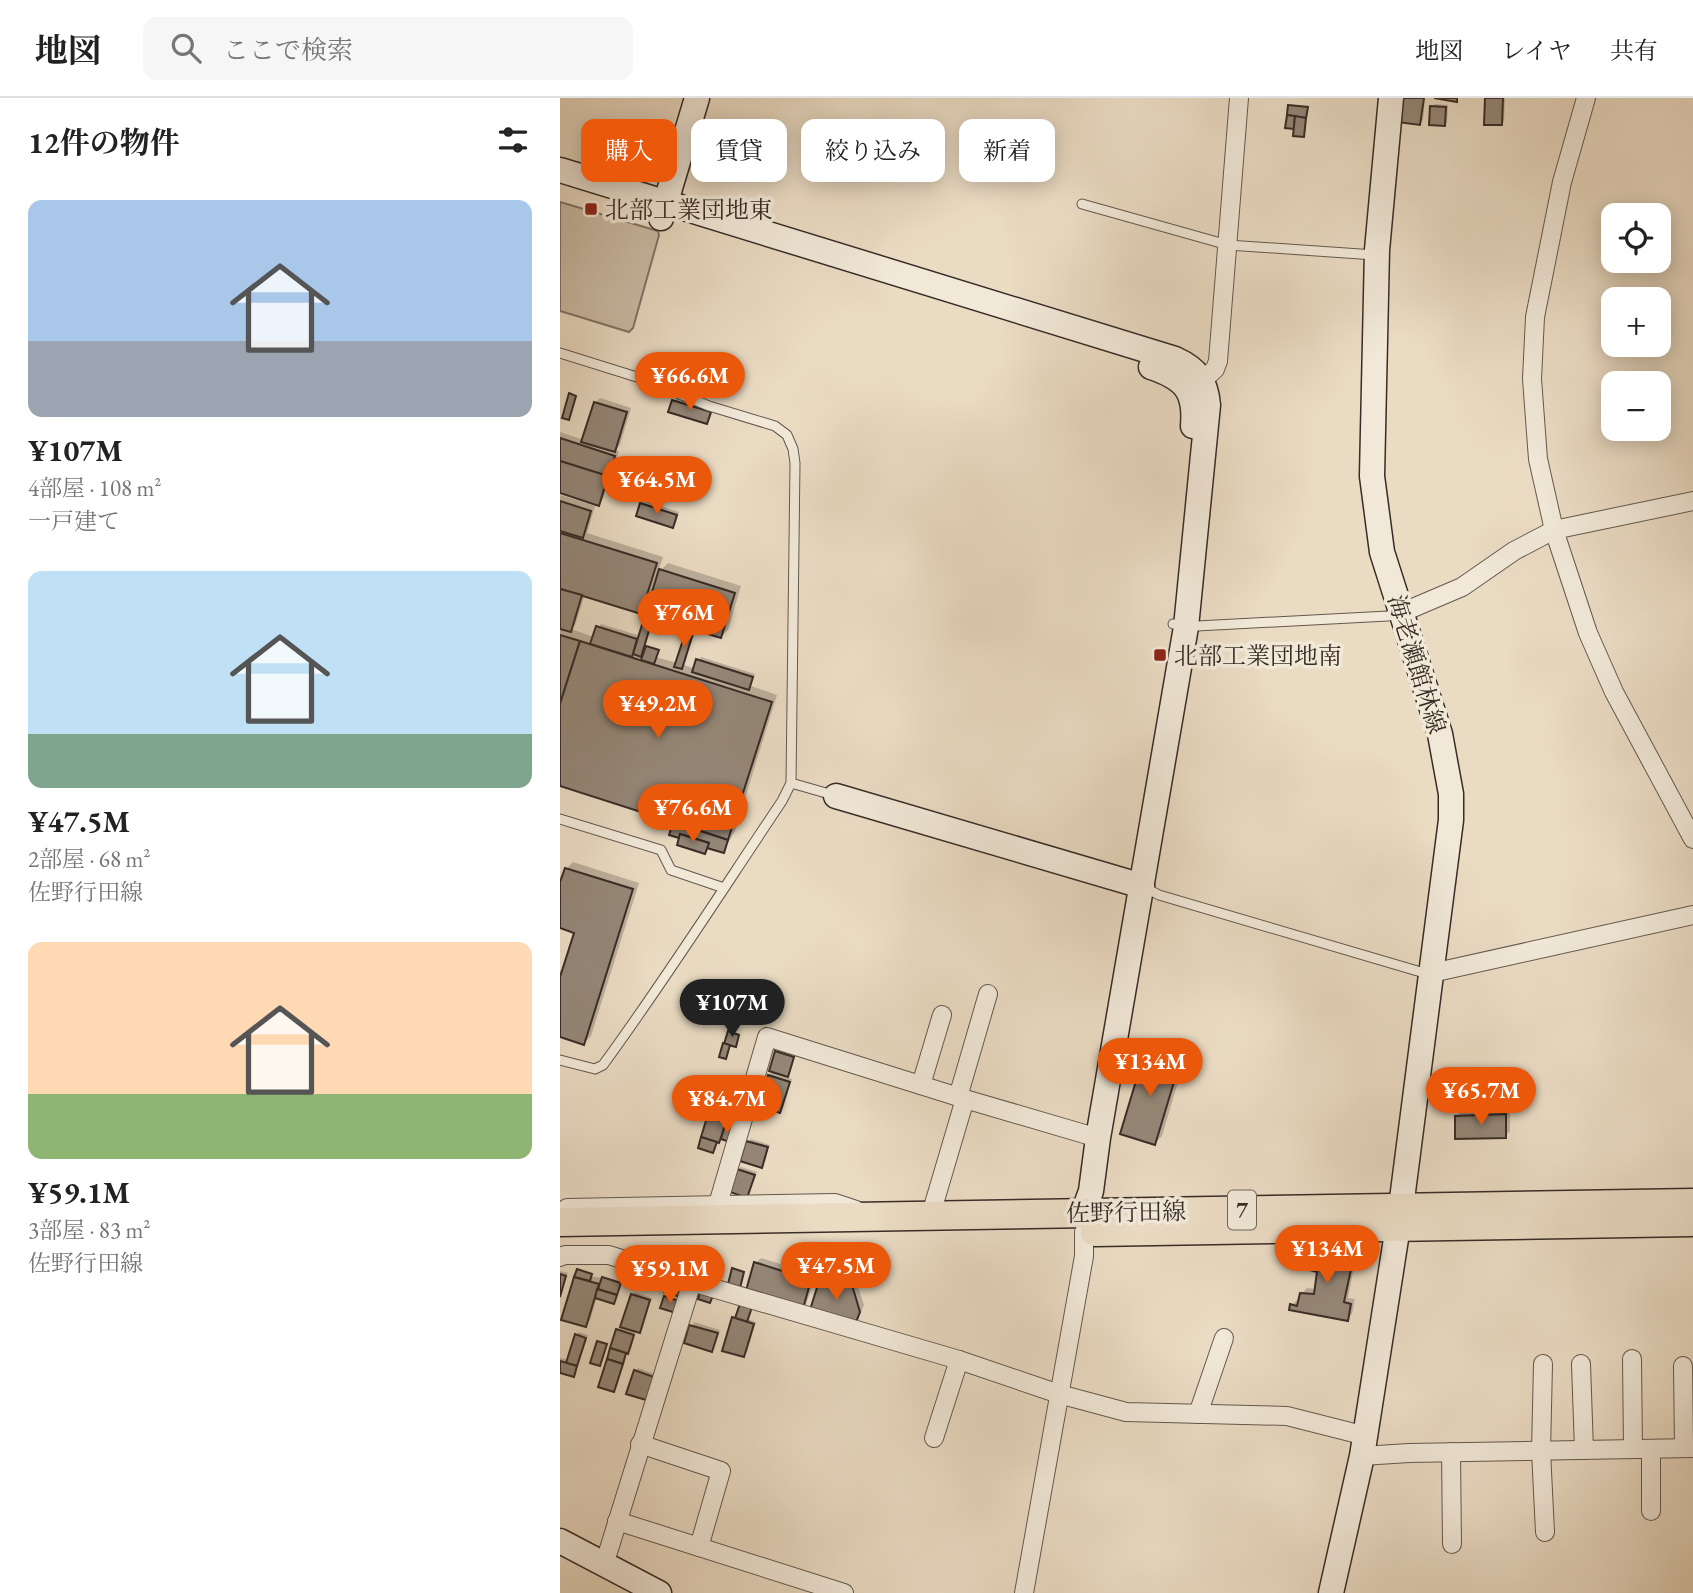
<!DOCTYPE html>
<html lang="ja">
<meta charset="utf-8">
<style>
:root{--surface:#fff;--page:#f6f6f6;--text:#222;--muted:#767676;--line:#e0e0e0;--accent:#ea580c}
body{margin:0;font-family:"EB Garamond","Noto Serif JP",serif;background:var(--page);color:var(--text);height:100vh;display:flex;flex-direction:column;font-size:26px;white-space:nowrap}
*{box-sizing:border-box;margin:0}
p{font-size:23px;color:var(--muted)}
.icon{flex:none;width:38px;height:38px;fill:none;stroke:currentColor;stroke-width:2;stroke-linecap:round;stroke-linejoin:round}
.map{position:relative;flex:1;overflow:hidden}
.details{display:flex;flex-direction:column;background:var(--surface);width:560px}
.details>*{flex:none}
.banner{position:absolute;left:21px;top:21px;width:665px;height:63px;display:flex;gap:14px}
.tools{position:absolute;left:1041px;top:105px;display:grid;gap:14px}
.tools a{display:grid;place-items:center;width:70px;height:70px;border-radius:14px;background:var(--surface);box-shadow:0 4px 18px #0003;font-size:35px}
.price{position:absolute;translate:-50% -60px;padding:0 16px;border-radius:24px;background:var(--accent);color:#fff;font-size:23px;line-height:46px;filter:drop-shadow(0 2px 4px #0008)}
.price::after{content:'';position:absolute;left:50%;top:42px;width:21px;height:16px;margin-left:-10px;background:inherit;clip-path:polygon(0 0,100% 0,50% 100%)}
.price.current{background:#222;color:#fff}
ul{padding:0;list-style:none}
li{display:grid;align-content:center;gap:14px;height:371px;padding:0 28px}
li span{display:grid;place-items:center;height:217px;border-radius:14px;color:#555}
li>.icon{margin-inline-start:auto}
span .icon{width:126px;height:126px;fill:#fffc;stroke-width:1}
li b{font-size:30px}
h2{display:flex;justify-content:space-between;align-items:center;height:84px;padding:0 28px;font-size:30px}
.tag{padding:0 24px;border-radius:14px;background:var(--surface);box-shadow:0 4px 18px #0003;font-size:24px;line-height:63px}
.tag.current{background:var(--accent);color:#fff}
header{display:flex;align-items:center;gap:42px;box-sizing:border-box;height:98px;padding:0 35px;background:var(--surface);border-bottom:2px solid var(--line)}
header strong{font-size:33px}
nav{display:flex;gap:38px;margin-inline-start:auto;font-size:24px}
.search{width:490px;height:63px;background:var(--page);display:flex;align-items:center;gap:18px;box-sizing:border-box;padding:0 24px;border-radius:14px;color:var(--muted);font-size:26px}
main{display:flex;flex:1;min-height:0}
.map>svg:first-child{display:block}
.green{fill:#ccbda8;stroke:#827468;stroke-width:2}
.shadow{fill:#0003;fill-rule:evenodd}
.building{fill:#958778;stroke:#382c27;stroke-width:2}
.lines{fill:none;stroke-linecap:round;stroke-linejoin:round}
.lane-casing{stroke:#64584e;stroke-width:11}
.street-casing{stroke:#64584e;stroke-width:20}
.secondary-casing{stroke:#382c27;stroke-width:27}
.primary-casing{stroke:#382c27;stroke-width:31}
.lane{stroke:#f1e8d8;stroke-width:9}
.street{stroke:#f1e8d8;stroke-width:18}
.secondary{stroke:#f1e8d8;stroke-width:24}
.primary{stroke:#eadbc3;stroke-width:28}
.poi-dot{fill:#8f2418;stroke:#f1e8d8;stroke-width:2.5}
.labels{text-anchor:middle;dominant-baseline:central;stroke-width:7;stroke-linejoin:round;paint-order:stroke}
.shield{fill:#f1e8d8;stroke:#70645c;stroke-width:2}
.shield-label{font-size:23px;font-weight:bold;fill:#382c27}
.poi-label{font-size:24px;fill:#382c27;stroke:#f1e8d8;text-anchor:start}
.street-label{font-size:24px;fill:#382c27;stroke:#f1e8d8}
</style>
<header>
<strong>地図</strong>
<div class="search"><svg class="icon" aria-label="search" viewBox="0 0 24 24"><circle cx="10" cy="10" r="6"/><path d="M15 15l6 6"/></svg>ここで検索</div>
<nav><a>地図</a><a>レイヤ</a><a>共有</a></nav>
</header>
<main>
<section class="details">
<h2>12件の物件<svg class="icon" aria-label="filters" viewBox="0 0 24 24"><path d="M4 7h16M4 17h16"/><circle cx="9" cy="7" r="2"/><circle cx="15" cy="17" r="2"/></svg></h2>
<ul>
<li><span style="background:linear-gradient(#a9c7e8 65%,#9aa5b1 0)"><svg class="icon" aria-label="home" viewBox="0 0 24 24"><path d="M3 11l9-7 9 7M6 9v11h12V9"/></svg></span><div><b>¥107M</b><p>4部屋 · 108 m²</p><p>一戸建て</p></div></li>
<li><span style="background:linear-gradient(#bfe0f5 75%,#7fa58c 0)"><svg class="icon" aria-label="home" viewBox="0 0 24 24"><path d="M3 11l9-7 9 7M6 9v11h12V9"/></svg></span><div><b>¥47.5M</b><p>2部屋 · 68 m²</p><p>佐野行田線</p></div></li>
<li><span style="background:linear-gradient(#ffd9b3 70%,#8fb573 0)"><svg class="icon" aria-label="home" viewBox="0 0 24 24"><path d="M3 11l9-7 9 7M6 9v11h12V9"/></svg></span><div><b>¥59.1M</b><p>3部屋 · 83 m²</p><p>佐野行田線</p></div></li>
</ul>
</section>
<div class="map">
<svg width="1133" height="1495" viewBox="0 0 1133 1495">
<rect width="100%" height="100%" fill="#eadbc3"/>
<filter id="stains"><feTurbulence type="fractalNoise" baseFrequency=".00286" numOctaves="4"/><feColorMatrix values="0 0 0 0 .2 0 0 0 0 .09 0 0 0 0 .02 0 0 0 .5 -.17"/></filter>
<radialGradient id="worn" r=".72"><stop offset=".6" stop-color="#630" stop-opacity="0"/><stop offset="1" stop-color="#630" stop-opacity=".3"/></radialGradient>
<polygon class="green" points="0,104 98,133 99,137 73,230 69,234 0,213"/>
<g class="shadow">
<polygon points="842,0 865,0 863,22 860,25"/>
<polygon points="926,0 945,0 944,23 941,26"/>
<polygon points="875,6 888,7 887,24 884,27 872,9"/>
<polygon points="40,300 71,310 60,347 55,352 59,353 43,401 38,406 0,393 0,334 24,342 35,305"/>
<polygon points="117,300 153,311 150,321 147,324 114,303"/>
<path d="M 0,397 L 35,408 L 27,435 L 103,459 L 97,476 L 108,465 L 181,488 L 168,532 L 161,538 L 136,531 L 124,567 L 135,571 L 141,559 L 195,576 L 191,588 L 217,597 L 175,733 L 163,753 L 149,749 L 145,754 L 121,739 L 116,723 L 0,686 ZM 25,496 L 80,514 L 92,503 L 81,538 L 41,526 L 34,539 L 11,531 L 15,527 ZM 95,518 L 130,529 L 117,565 L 95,559 L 97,551 L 88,548 L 84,553 Z"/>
<polygon points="84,403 119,414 116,425 113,428 81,406"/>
<polygon points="13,764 79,785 31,938 24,945 0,938 0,872 4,873 16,834 0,829 0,790 6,771"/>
<polygon points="593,947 626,957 602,1038 595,1045 586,954"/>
<polygon points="220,951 236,956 230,974 225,979 232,981 223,1010 220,1013 209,977 214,973 211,972"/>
<polygon points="156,998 169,1002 164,1018 168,1019 165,1029 173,1032 159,1043 140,1049 153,1001"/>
<polygon points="950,1012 950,1033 945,1038 896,1019 901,1014"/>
<polygon points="191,1041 210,1047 201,1068 188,1043"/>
<polygon points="181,1069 197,1074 187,1098 178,1072"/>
<polygon points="757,1146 797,1153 788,1200 795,1201 792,1216 787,1221 732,1207 737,1202 740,1203 742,1195 747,1190 756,1191 759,1172 752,1151"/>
<polygon points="201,1160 255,1177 246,1207 242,1212 196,1165"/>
<polygon points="149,1161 165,1166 157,1187 146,1164"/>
<polygon points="19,1171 32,1175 31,1178 60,1184 55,1203 37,1199 30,1222 25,1227 3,1220"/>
<polygon points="0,1173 8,1175 0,1197"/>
<polygon points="267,1173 296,1183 304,1207 298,1222 293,1227 262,1178"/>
<polygon points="75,1194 92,1200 82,1230 79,1233 76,1232 71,1251 66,1253 57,1289 54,1292 58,1232"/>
<polygon points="177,1217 196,1224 187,1254 184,1257 174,1220"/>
<polygon points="134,1224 160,1232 152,1252 126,1244"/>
<polygon points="19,1234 28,1237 16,1274 13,1277 0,1273 0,1260 9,1262"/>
<polygon points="78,1270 95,1276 86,1300 75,1273"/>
</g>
<g class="building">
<polygon points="840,0 864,0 860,27 837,24"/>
<polygon points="874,0 897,0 897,4"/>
<polygon points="925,0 943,0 942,27 924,27"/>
<polygon points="728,7 748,9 746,20 727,17"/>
<polygon points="870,8 886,9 885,28 869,27"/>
<polygon points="727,17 735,18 734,31 725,30"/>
<polygon points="735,18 746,20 744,39 733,38"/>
<polygon points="9,295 16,298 9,322 2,320"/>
<polygon points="112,302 151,314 147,326 108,314"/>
<polygon points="34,304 67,314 55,354 21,344"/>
<polygon points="0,340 55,358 49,379 0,363"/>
<polygon points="0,363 48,378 39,408 0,395"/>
<polygon points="0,403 31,413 23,440 0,433"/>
<polygon points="80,405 117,417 113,430 76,418"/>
<polygon points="0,435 97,465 81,516 0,491"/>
<polygon points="99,471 175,495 161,540 85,517"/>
<polygon points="0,491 22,497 11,534 0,531"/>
<polygon points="85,517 93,519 81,559 73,556"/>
<polygon points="36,528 77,541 72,559 30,546"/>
<polygon points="127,530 134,532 122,571 114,569"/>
<polygon points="0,537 20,543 0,606"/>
<polygon points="20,543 212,604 168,742 0,688 0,606"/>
<polygon points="86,548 99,552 94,566 81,562"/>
<polygon points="136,561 193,579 189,592 132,574"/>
<polygon points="113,724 168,742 164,755 147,750 149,745 120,736 119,740 109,737"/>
<polygon points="120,736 149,745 145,756 117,747"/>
<polygon points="5,770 73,791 24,947 0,939 0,879 14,835 0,830 0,784"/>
<polygon points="168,933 179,937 176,949 164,946"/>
<polygon points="163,945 170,947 166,961 159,959"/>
<polygon points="215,953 234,959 228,979 209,973"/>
<polygon points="585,953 620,964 595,1047 560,1036"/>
<polygon points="208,977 230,984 220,1015 198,1008"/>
<polygon points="151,1000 167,1005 162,1020 147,1015"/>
<polygon points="148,1016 167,1022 159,1045 141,1039"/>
<polygon points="946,1016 946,1040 895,1041 895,1018"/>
<polygon points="164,1030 173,1033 170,1044 161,1041"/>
<polygon points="141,1039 157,1044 153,1055 138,1050"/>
<polygon points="186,1043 208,1049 202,1070 180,1063"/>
<polygon points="177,1071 195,1077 187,1100 170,1094"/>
<polygon points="750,1150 794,1157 784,1204 791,1206 788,1223 729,1212 730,1206 737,1208 740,1195 754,1196 757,1174 746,1171"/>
<polygon points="144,1163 163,1169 157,1189 138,1183"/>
<polygon points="194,1164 251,1182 242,1214 185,1196"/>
<polygon points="121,1165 131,1168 129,1176 119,1172"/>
<polygon points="172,1170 184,1174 180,1190 168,1186"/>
<polygon points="17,1171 32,1176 30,1183 14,1179"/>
<polygon points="0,1176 6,1178 0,1199"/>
<polygon points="261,1177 292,1187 300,1214 294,1229 249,1215"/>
<polygon points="14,1179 39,1186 26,1229 1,1222"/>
<polygon points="42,1179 61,1185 57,1197 38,1191"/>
<polygon points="106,1185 126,1192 124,1200 104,1194"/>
<polygon points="37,1191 57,1197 54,1206 35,1200"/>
<polygon points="141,1191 154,1195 150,1205 138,1201"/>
<polygon points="71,1196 90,1202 80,1235 60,1229"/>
<polygon points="104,1198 119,1203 116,1215 100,1210"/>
<polygon points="180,1206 192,1209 187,1224 175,1220"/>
<polygon points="172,1219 194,1226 184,1259 162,1253"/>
<polygon points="129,1227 158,1235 152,1254 124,1245"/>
<polygon points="56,1231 74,1237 68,1256 50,1250"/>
<polygon points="15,1236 26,1240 17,1268 6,1265"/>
<polygon points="37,1243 47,1246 40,1268 30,1265"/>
<polygon points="50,1250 66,1255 63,1266 47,1261"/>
<polygon points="47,1261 63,1266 54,1294 38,1289"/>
<polygon points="0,1263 17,1268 14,1279 0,1275"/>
<polygon points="74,1272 94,1279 86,1302 66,1296"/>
</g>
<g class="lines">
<defs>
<g id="lane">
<polyline points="522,106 668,147 815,157"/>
<path d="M 0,255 L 80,280 L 149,308 L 215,328 L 227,337 L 233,351 L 235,365 L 231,685 L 222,703 C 163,791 106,881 43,967 L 35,971 L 0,962"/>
<polyline points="613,526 637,528 828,518 841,515"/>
<polyline points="231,685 273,697"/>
<polyline points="0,721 101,752 111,772 164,790"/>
<polyline points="582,788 599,797 861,874 870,875"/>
</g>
<g id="street">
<polyline points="1026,0 1002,84 975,219 972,281 978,361 994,432 1028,535 1054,594 1133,741"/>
<polyline points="643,282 655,271 658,263 679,0"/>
<polyline points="841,515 902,489 954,453 994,432 1133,403"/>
<polyline points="872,875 1133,817"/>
<polyline points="361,987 382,917"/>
<polyline points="398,999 428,896"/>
<polyline points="158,1106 207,939 405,1001 538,1040"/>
<polyline points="7,1110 275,1105 296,1112"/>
<polyline points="371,1116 405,1001"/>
<polyline points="0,1159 5,1157 49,1157 132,1184 399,1262 499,1296 566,1314 727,1318 806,1338"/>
<polyline points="1072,1261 1073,1351"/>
<polyline points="983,1266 981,1353 985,1434"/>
<polyline points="1021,1266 1024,1352"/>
<polyline points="1123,1268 1124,1350"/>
<polyline points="638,1316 664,1240"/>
<polyline points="374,1340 399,1262"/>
<polyline points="80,1346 161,1373 139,1449"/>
<polyline points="1091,1351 1091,1413"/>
<polyline points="891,1354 892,1446"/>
<polyline points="802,1358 849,1355 1133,1350"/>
<polyline points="57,1423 284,1495"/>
<polyline points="44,1467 132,1184"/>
<polyline points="464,1495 524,1158 524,1134"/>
</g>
<g id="secondary">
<path d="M 0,72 L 615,261 C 637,271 646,283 648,307 L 626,529 L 538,1040 L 531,1093 L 523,1115"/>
<polyline points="101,120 137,0"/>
<path d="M 591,269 C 624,280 636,292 633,328"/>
<polyline points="276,698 582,788"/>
<polyline points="0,1443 99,1495"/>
<polyline points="771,1495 802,1358 841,1109 891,722 891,696 880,636 822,454 812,378 817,152 831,0"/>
</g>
<g id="primary">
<polyline points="0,1124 1133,1105"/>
<polyline points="535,1134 1131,1124"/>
</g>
</defs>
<use href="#lane" class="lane-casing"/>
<use href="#street" class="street-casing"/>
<use href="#secondary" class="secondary-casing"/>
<use href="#primary" class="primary-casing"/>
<use href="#lane" class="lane"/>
<use href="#street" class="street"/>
<use href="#secondary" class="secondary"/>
<use href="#primary" class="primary"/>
</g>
<g class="poi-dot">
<rect x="24" y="104" width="14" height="14" rx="3.5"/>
<rect x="593" y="550" width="14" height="14" rx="3.5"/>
</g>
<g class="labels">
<rect class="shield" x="668" y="1092.5" width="28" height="39" rx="5"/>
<g class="shield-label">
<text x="682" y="1112">7</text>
</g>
<g class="poi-label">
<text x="45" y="111">北部工業団地東</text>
<text x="614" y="557">北部工業団地南</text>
</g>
<g class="street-label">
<text transform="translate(857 566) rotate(73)">海老瀬館林線</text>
<text transform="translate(566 1114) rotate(-1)">佐野行田線</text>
</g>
</g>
<rect width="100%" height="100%" filter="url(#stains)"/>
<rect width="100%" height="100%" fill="url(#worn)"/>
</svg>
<div class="tools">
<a><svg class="icon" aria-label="locate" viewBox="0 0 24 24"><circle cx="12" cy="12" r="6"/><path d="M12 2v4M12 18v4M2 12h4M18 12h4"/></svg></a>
<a>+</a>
<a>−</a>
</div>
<b class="price" style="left:130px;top:314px">¥66.6M</b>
<b class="price" style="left:97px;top:418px">¥64.5M</b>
<b class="price" style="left:124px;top:551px">¥76M</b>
<b class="price" style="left:98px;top:642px">¥49.2M</b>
<b class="price" style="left:133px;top:746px">¥76.6M</b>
<b class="price current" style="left:172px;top:941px">¥107M</b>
<b class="price" style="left:590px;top:1000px">¥134M</b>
<b class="price" style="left:921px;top:1029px">¥65.7M</b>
<b class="price" style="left:167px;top:1037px">¥84.7M</b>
<b class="price" style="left:767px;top:1187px">¥134M</b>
<b class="price" style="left:276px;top:1204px">¥47.5M</b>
<b class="price" style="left:110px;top:1207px">¥59.1M</b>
<div class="banner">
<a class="tag current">購入</a>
<a class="tag">賃貸</a>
<a class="tag">絞り込み</a>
<a class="tag">新着</a>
</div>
</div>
</main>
